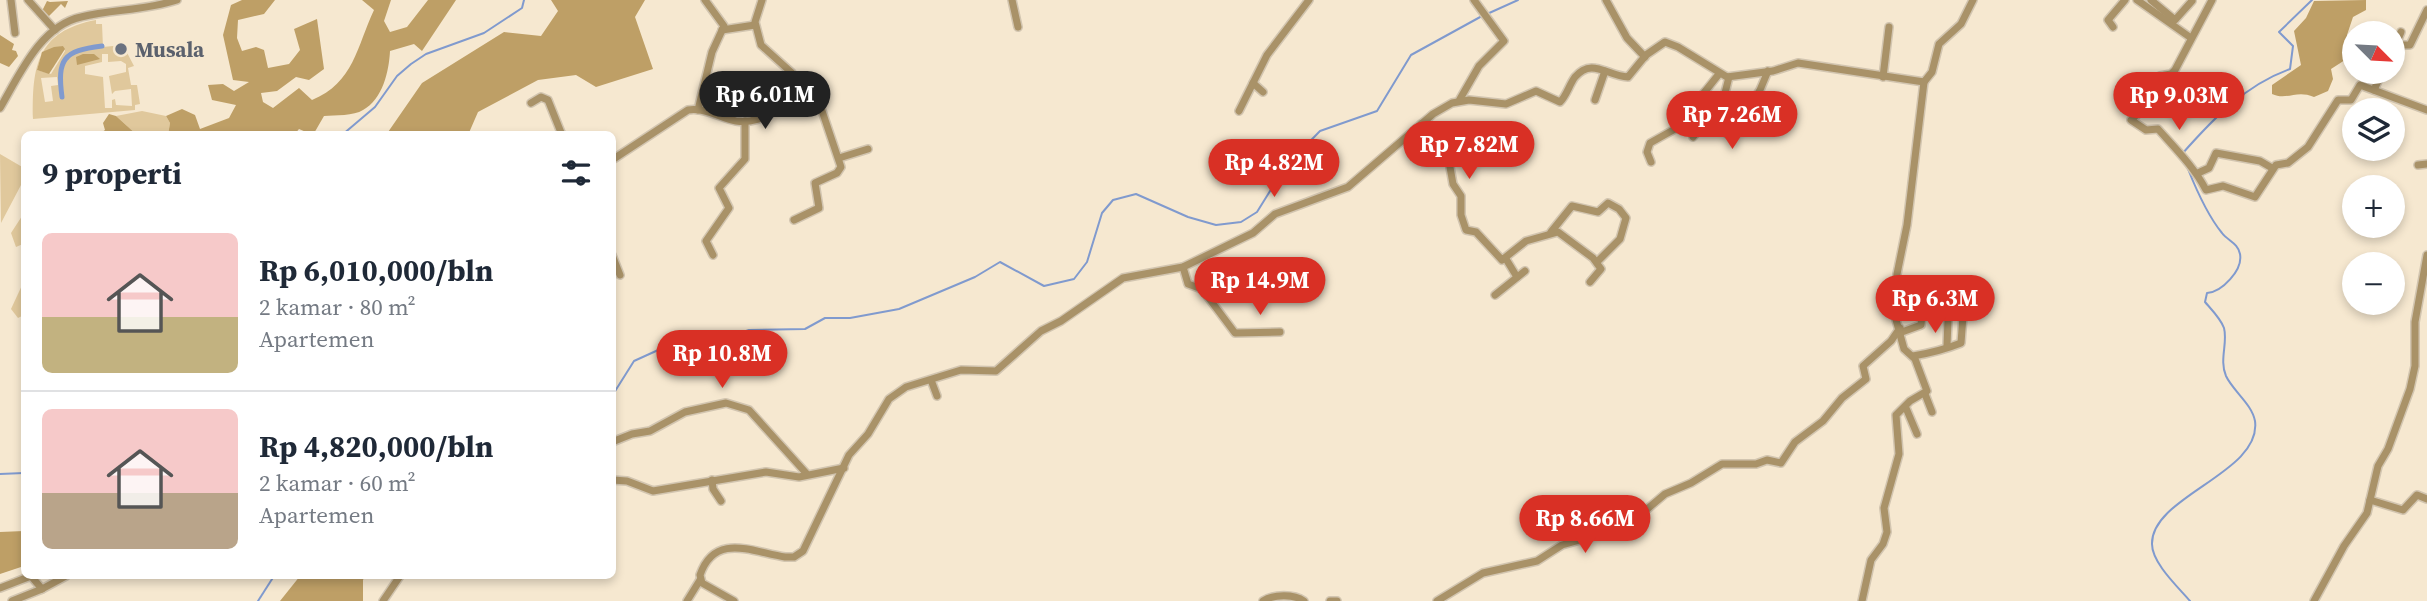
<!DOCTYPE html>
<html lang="id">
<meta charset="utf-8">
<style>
:root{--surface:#fff;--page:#f2f2f3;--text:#1f2937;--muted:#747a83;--line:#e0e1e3;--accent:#d93025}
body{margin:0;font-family:"Source Serif 4",serif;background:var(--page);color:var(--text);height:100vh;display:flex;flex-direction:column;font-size:26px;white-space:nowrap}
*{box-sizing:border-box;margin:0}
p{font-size:23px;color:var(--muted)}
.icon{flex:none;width:38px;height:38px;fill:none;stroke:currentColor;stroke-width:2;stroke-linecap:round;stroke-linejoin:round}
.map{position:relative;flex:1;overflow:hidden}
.sheet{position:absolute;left:21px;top:131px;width:595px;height:448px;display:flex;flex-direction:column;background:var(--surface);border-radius:10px;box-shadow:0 4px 10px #0003}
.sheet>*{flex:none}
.needle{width:46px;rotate:114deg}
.tools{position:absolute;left:2342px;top:21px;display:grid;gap:14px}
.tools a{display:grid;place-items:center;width:63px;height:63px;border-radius:50%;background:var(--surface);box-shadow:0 4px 10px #0003;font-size:35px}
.price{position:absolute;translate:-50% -60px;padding:0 16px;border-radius:24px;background:var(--accent);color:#fff;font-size:23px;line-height:46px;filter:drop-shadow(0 2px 4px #0008)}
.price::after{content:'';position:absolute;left:50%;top:42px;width:21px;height:16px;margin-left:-10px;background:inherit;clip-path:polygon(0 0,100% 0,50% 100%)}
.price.current{background:#222;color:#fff}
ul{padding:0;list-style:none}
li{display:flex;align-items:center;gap:21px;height:175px;padding:0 21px}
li+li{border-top:2px solid var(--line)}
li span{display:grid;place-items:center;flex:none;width:196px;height:140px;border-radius:10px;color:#555}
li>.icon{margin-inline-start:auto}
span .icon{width:84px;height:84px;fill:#fffc;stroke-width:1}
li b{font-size:30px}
h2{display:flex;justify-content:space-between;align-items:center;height:84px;padding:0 21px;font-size:30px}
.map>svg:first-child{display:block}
.green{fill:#e0c89c;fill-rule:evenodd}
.forest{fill:#be9f66}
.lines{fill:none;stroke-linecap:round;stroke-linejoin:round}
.stream{stroke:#809ace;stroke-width:2}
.canal{stroke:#809ace;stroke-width:5}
.minor-casing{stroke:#d2c5b0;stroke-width:10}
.minor{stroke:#a99268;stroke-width:7}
.worship-dot{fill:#6b7280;stroke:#f6e8d0;stroke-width:2.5}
.labels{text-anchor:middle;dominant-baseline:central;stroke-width:7;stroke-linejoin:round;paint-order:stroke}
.worship-label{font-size:21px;font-weight:bold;fill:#5b616d;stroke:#f6e8d0;text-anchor:start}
</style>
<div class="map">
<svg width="2427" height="601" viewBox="0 0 2427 601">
<rect width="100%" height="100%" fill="#f6e8d0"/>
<g class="green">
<path d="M 96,20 L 96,24 L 102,24 L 103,47 L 123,45 L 134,66 L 128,68 L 131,85 L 137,85 L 140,104 L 135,105 L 135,110 L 33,119 C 32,66 37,31 96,20 ZM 63,46 L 65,51 L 51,74 L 37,70 L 42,52 ZM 102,54 L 108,54 L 108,62 L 121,61 L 126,64 L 126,72 L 109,76 L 112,94 L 115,91 L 131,89 L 132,106 L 116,105 L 115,99 L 112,100 L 112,108 L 105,108 L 103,77 L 85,74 L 85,66 L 102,62 ZM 57,77 L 58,85 L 51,86 L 53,101 L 45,102 L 41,78 Z"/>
<polygon points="142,111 166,116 170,123 168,135 137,135 116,116"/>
<polygon points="0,154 24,168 24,185 21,185 1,223"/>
<polygon points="24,213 24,249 23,244 16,247 11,233"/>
<polygon points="24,281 24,315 18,318 11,309"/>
</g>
<g class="forest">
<path d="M 242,0 L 275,0 L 264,14 L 238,20 L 237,38 L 242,51 L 256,47 L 264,50 L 268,68 L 289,64 L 300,50 L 294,29 L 317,19 L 324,69 L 309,80 L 296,77 L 277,91 L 261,93 L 263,102 L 273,108 L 299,88 L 312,100 C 354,83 357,46 374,10 L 362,0 L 391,0 L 384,21 L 390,32 L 407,27 L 428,0 L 456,0 L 422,51 L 414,44 L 390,51 C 389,71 383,99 363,110 C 354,116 335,115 324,116 L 313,135 L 299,129 L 294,135 L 243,132 L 237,135 L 168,135 L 170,123 L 166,116 L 182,109 L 195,115 L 200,129 L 229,118 L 236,105 L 212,100 L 208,85 L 223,84 L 234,91 L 249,82 L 233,80 L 223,35 L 231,5 Z"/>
<polygon points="551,0 645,0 635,17 653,69 596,87 576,75 538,80 478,112 468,135 386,135 422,83 504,32 541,36 558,11"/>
<path d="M 2366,0 L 2366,10 L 2353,17 L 2347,35 L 2354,49 L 2354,63 L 2345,60 L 2331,69 L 2333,79 L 2328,91 L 2314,97 C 2296,89 2287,101 2272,94 L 2272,85 L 2301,65 L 2294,31 L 2306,18 L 2314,1 Z"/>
<polygon points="47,1 50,2 68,1 65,8 61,4 47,18 42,11"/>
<polygon points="0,35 14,44 12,50 16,51 18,56 9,67 0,63"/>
<polygon points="54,47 63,46 65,49 49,74 37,70 42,52"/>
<polygon points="83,54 94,54 100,59 77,65 76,57"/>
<polygon points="109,114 116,116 137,135 98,135 105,130 103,123"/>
<polygon points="24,531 24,566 0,574 0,532"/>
<polygon points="300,576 382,576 365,576 363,580 363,601 280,601"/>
</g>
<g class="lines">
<g class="stream">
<polyline points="1487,14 1518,0"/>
<polyline points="342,135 375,107 397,76 411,64 426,54 484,33 522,8 524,0"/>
<path d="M 2182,154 C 2213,119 2245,85 2290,69 L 2293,46 L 2279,32 L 2312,0"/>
<path d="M 2188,169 C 2196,189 2208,216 2222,233 C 2228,241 2238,243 2240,254 C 2243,270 2222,292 2207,293 L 2205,302 C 2211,309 2221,319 2224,328 C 2228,343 2219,360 2226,376 C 2233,391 2252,404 2255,421 C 2262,473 2151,496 2152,544 C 2152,563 2178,587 2190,601"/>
<polyline points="612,396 634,361 678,341 708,344 749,330 805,329 825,318 850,318 899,309 975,277 1000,262 1044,286 1074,279 1087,262 1102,213 1113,200 1136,194 1188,217 1216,225 1241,222 1257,212 1285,167 1320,131 1377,111 1411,55 1482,16"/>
<polyline points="0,474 24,473"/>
<polyline points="258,601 274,576"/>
</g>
<path class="canal" d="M 62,97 C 57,59 63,51 102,46"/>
<defs>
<g id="minor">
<polyline points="11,0 15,33"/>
<polyline points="28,0 55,30"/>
<polyline points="1012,0 1018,27"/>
<polyline points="1606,0 1627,38 1645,57"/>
<polyline points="2137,0 2191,38"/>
<polyline points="2151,0 2175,20 2192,1"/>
<path d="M 2212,0 L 2175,70 L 2171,74 L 2160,76 L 2150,103 L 2131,120 L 2146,130 L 2158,129 C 2175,148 2195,168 2206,190 L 2223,186 L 2255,197 L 2276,165 L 2288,163 L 2308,147 L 2338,100 L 2351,100 L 2360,85 L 2427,110"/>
<polyline points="2113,27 2108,20 2125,0"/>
<polyline points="722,30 755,25"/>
<polyline points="2400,45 2398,39 2401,32"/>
<polyline points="2392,54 2400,45 2410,45 2427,10"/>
<polyline points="792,74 819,102 841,167 837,173 815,183 819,208 794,220"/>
<polyline points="1883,77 1889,27"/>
<polyline points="1253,83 1263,92"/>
<polyline points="2374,90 2382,72"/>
<polyline points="1460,99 1479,66 1504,41 1474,0"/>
<polyline points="1595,100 1605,71"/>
<polyline points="531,103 541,97 548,100 562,135"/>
<path d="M 0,108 C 19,76 40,26 81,17 C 113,9 143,11 177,0"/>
<polyline points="698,110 712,52 724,26 705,0"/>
<polyline points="1239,111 1267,55 1309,0"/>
<polyline points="1707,121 1731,136 1760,90 1768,71"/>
<polyline points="1421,124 1431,130 1448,156 1453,184 1461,196 1461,215 1466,230 1476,232 1502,260 1526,241 1558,232 1593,258 1601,269 1590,282"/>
<polyline points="1693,137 1724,97 1729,77"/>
<polyline points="839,158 868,149"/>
<path d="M 612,160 L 688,110 C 704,107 721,118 736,121 C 764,125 796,103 792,73 L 761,45 L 755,22 L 762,0"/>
<polyline points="1651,162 1647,152 1650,143 1675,129 1719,74"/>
<polyline points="2418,165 2427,164"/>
<polyline points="2198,173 2209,168 2216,153 2260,161 2272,168"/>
<polyline points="1551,232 1572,206 1598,212 1608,203 1619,209 1626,218 1620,239 1598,261"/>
<polyline points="612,255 620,275"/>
<polyline points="713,255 706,241 729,208 719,188 745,159 745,121"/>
<polyline points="1506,259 1517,277"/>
<polyline points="1183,267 1188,284 1202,289 1235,333 1280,332"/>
<polyline points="1495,295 1525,271"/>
<polyline points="1902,332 1921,325 1922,313"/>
<polyline points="1947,345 1948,321"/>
<path d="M 1913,356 C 1931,353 1946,349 1961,343 L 1963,316"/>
<polyline points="931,380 937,396"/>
<polyline points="1925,394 1932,412"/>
<polyline points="1906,408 1917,434"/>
<polyline points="612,442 632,434 650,431 685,412 726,403 749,410 806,473"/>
<polyline points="612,480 627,481 653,491 766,472 799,477 844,468"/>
<polyline points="712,480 713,489 721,501"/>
<polyline points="2370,500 2403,510 2417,495 2427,499"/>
<polyline points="0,588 31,576 42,589 66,576"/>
<polyline points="12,601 42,589"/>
<polyline points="383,601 400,576"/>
<polyline points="687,601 700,580"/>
<path d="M 734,601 L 702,583 L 700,575 C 715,532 752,552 785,557 L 794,557 L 803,551 L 849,455 L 868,434 L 889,399 L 906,387 L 961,370 L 996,371 L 1041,331 L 1061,321 L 1123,278 L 1183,267 L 1253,233 L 1275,214 L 1348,187 L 1433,114 L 1452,103 L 1469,100 L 1506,104 L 1536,91 L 1560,102 C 1567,95 1569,85 1575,77 C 1592,57 1607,76 1628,77 L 1646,55 L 1665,42 L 1678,47 L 1727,77 L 1773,71 L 1798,63 L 1924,82 L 1932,72 L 1939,44 L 1961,24 L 1973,0"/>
<path d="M 1263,601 C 1274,594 1294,594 1304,601"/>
<polyline points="1330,601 1337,601"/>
<polyline points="1437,601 1483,573 1537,561 1562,545 1626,527 1665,494 1691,483 1722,464 1756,464 1767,460 1781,463 1795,442 1823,421 1842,398 1866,379 1863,366 1891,341 1900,328"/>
<polyline points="1862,601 1871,560 1883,544 1887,532 1884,508 1899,454 1896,415 1910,401 1927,391 1915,359 1904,349 1895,316 1897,274 1907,225 1924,82"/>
<polyline points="2314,601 2344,546 2367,513 2378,466 2388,449 2410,389 2415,366 2415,322 2427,255"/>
</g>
</defs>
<use href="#minor" class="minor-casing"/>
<use href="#minor" class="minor"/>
</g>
<circle class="worship-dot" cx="121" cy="49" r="7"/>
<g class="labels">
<g class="worship-label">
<text x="135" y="49">Musala</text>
</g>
</g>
</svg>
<div class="tools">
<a><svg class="needle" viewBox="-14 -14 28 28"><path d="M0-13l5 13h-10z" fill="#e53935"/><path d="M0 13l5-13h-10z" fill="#747a83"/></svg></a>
<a><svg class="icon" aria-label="layers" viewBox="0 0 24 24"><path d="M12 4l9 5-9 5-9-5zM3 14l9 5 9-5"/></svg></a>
<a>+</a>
<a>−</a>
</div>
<b class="price current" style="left:765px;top:131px">Rp 6.01M</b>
<b class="price" style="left:2179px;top:132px">Rp 9.03M</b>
<b class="price" style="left:1732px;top:151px">Rp 7.26M</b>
<b class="price" style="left:1469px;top:181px">Rp 7.82M</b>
<b class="price" style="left:1274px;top:199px">Rp 4.82M</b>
<b class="price" style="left:1260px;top:317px">Rp 14.9M</b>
<b class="price" style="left:1935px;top:335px">Rp 6.3M</b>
<b class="price" style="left:722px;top:390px">Rp 10.8M</b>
<b class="price" style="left:1585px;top:555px">Rp 8.66M</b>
<section class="sheet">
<h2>9 properti<svg class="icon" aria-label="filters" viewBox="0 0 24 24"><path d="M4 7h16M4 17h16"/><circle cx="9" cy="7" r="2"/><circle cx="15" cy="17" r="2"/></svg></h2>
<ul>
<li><span style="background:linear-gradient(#f6c9c9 60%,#c2b280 0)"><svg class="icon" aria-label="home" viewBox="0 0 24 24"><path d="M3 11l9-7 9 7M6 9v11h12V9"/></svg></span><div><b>Rp 6,010,000/bln</b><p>2 kamar · 80 m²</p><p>Apartemen</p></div></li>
<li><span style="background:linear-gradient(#f6c9c9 60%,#b9a48a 0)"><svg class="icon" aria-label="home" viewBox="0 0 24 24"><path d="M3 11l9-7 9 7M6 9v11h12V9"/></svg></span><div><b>Rp 4,820,000/bln</b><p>2 kamar · 60 m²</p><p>Apartemen</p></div></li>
</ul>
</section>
</div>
